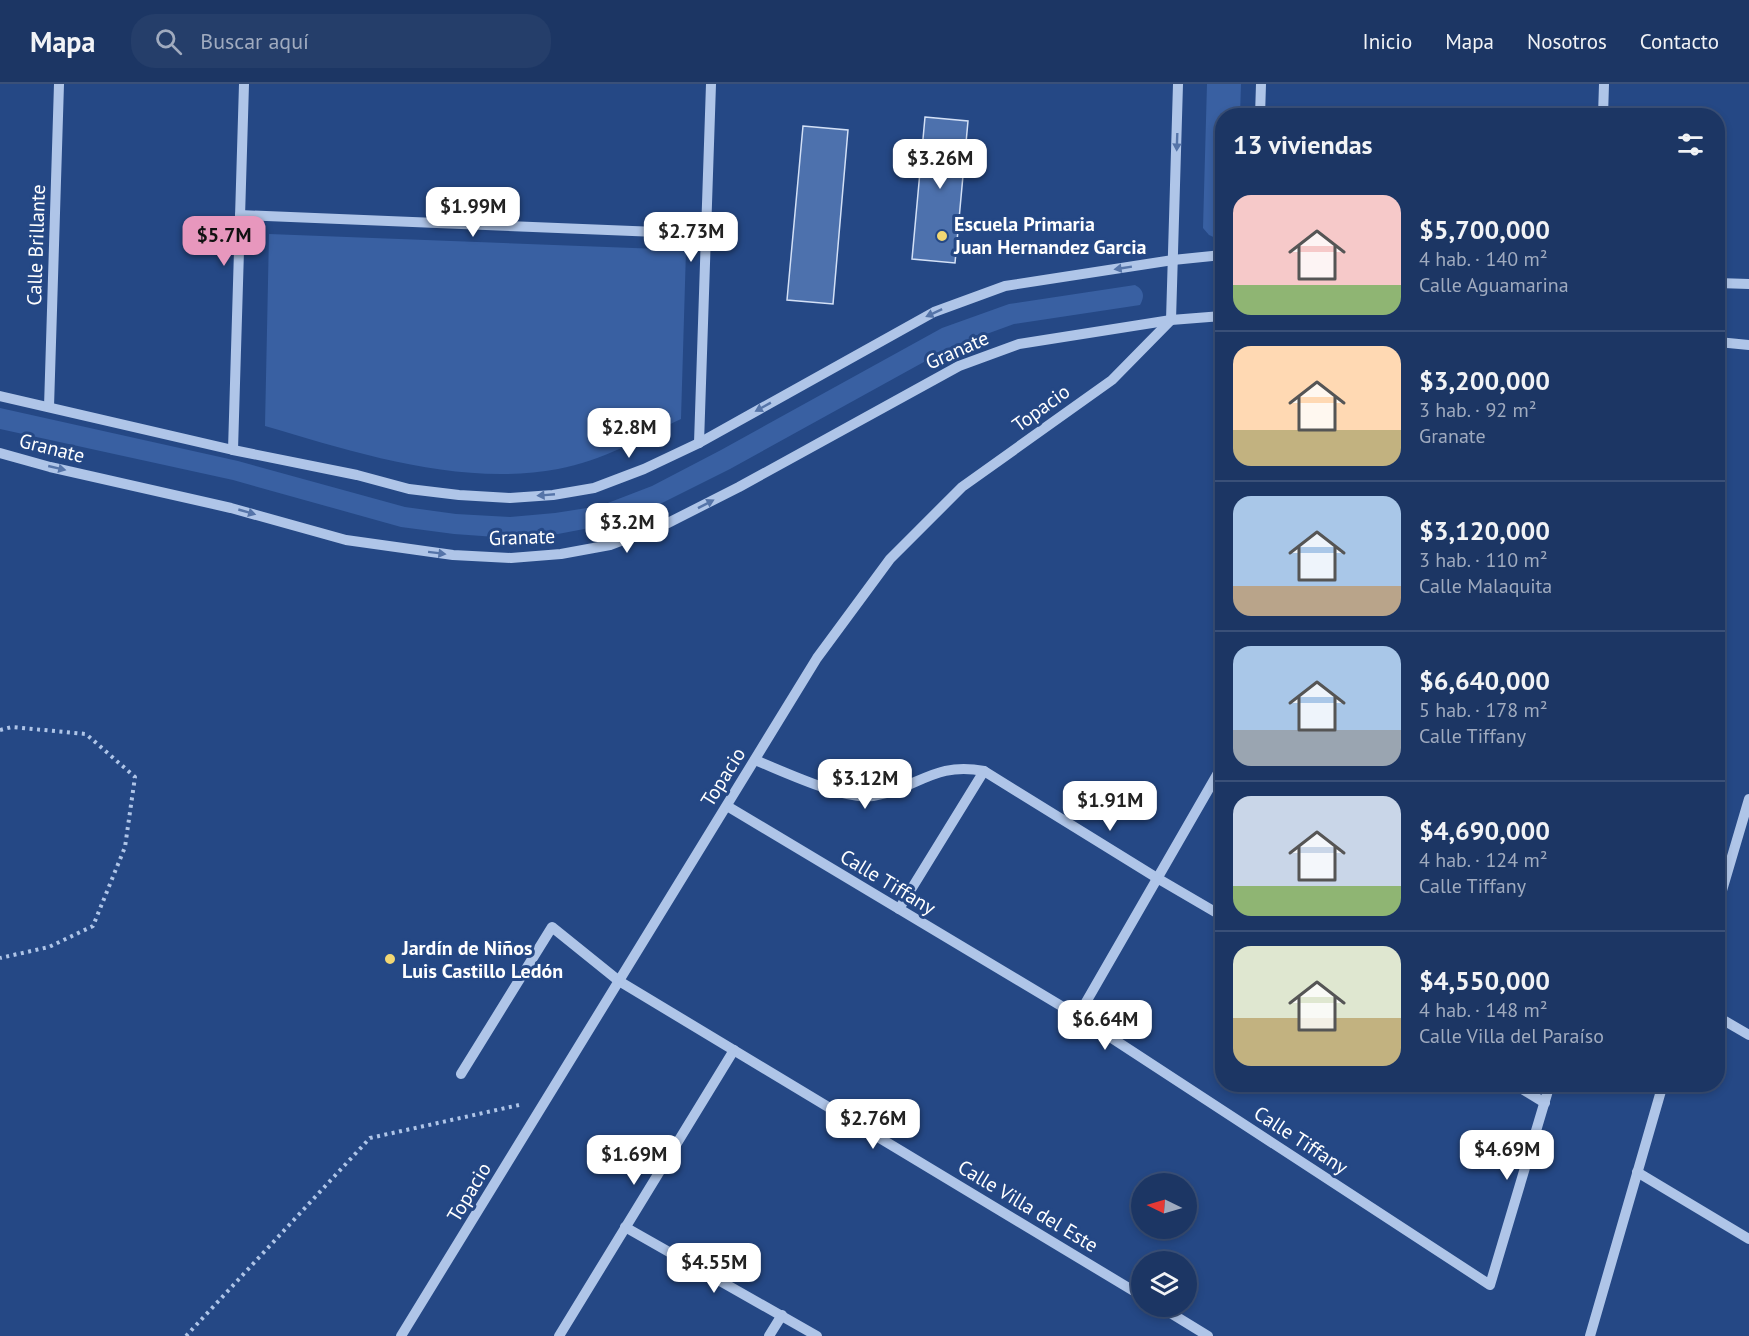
<!DOCTYPE html>
<html lang="es">
<meta charset="utf-8">
<style>
:root{--surface:#1c3664;--page:#253e6a;--text:#f1f3f6;--muted:#a0abbf;--line:#3a5078;--accent:#e797bd}
body{margin:0;font-family:"PT Sans",sans-serif;background:var(--page);color:var(--text);height:100vh;display:flex;flex-direction:column;font-size:22px;white-space:nowrap}
*{box-sizing:border-box;margin:0}
p{font-size:20px;color:var(--muted)}
.icon{flex:none;width:33px;height:33px;fill:none;stroke:currentColor;stroke-width:2;stroke-linecap:round;stroke-linejoin:round}
.map{position:relative;flex:1;overflow:hidden}
.panel{position:absolute;left:1215px;top:24px;width:510px;height:984px;display:flex;flex-direction:column;background:var(--surface);border-radius:24px;box-shadow:0 3px 9px #0003,0 0 0 2px var(--line)}
.panel>*{flex:none}
.needle{width:39px;rotate:275deg}
.controls{position:absolute;left:1131px;top:1089px;display:grid;gap:12px}
.controls a{display:grid;place-items:center;width:66px;height:66px;border-radius:50%;background:var(--surface);box-shadow:0 3px 9px #0003,0 0 0 2px var(--line);font-size:30px}
.price{position:absolute;translate:-50% -51px;padding:0 14px;border-radius:12px;background:#fff;color:#222;font-size:20px;line-height:39px;filter:drop-shadow(0 2px 3px #0008)}
.price::after{content:'';position:absolute;left:50%;top:36px;width:18px;height:14px;margin-left:-9px;background:inherit;clip-path:polygon(0 0,100% 0,50% 100%)}
.price.active{background:var(--accent);color:#111}
ul{padding:0;list-style:none}
li{display:flex;align-items:center;gap:18px;height:150px;padding:0 18px}
li+li{border-top:2px solid var(--line)}
li span{display:grid;place-items:center;flex:none;width:168px;height:120px;border-radius:18px;color:#555}
li>.icon{margin-inline-start:auto}
span .icon{width:72px;height:72px;fill:#fffc;stroke-width:1}
li b{font-size:26px}
h2{display:flex;justify-content:space-between;align-items:center;height:72px;padding:0 18px;font-size:26px}
header{display:flex;align-items:center;gap:36px;box-sizing:border-box;height:84px;padding:0 30px;background:var(--surface);border-bottom:2px solid var(--line)}
header strong{font-size:28px}
nav{display:flex;gap:33px;margin-inline-start:auto;font-size:21px}
.search{width:420px;height:54px;background:var(--page);display:flex;align-items:center;gap:15px;box-sizing:border-box;padding:0 21px;border-radius:24px;color:var(--muted);font-size:22px}
.map>svg:first-child{display:block}
.green{fill:#3960a2}
.building{fill:#4d71ad;stroke:#d3e0f6;stroke-width:1.5}
.lines{fill:none;stroke-linecap:round;stroke-linejoin:round}
.path{stroke:#afc5e8;stroke-width:4;stroke-dasharray:3 4.5;stroke-linecap:butt}
.minor{stroke:#afc5e8;stroke-width:10}
.oneway{fill:#5574a8}
.poi-dot{fill:#f2d773;stroke:#254885;stroke-width:2}
.labels{text-anchor:middle;dominant-baseline:central;stroke-width:6;stroke-linejoin:round;paint-order:stroke}
.poi-label{font-size:20px;font-weight:bold;fill:#fff;stroke:#254885;text-anchor:start}
.street-label{font-size:20px;fill:#fff;stroke:#254885}
</style>
<header>
<strong>Mapa</strong>
<div class="search"><svg class="icon" aria-label="search" viewBox="0 0 24 24"><circle cx="10" cy="10" r="6"/><path d="M15 15l6 6"/></svg>Buscar aquí</div>
<nav><a>Inicio</a><a>Mapa</a><a>Nosotros</a><a>Contacto</a></nav>
</header>
<div class="map">
<svg width="1749" height="1252" viewBox="0 0 1749 1252">
<rect width="100%" height="100%" fill="#254885"/>
<g class="green">
<polygon points="1207,0 1241,0 1240,31 1222,32 1222,155 1220,156 1209,151 1203,144"/>
<path d="M 269,150 L 686,166 L 681,335 C 641,354 602,377 558,385 C 461,403 357,369 265,342 Z"/>
<path d="M 1135,201 C 1144,206 1145,212 1140,221 L 1014,240 L 951,263 L 730,385 L 660,420 L 605,441 L 558,450 L 510,454 L 454,450 L 401,443 L 233,396 L 0,345 L 0,324 L 238,377 L 405,423 L 456,430 L 510,433 L 555,429 L 600,422 L 652,402 L 721,366 L 942,244 L 1009,220 Z"/>
</g>
<g class="building">
<polygon points="925,33 968,37 955,179 912,175"/>
<polygon points="803,42 848,46 833,220 787,216"/>
</g>
<g class="lines">
<g class="path">
<polyline points="0,646 12,643 86,650 135,693 125,763 93,842 49,863 0,874"/>
<polyline points="186,1252 370,1054 519,1021"/>
</g>
<g class="minor">
<polyline points="1260,32 1261,0"/>
<polyline points="1603,32 1604,0"/>
<polyline points="240,131 707,150"/>
<polyline points="1718,199 1749,200"/>
<polyline points="1718,258 1749,261"/>
<polyline points="0,312 233,366 357,391 409,405 459,411 510,414 553,411 594,404 644,385 699,359 934,228 1005,202 1173,176 1222,171"/>
<polyline points="49,323 59,0"/>
<polyline points="699,359 711,0"/>
<polyline points="233,366 244,0"/>
<polyline points="0,369 50,383 231,424 346,456 453,471 511,474 561,470 610,461 668,439 739,403 959,282 1019,260 1171,236 1222,232"/>
<path d="M 755,676 C 785,688 843,716 873,712 C 917,705 934,677 984,687 L 1157,794 L 1222,832"/>
<polyline points="727,722 1078,932 1490,1201 1550,1000"/>
<polyline points="1718,820 1749,715"/>
<polyline points="899,825 984,687"/>
<polyline points="1078,932 1222,682"/>
<polyline points="1718,933 1749,951"/>
<polyline points="461,990 552,843 619,897 1142,1212"/>
<polyline points="1514,1000 1545,1019"/>
<polyline points="1637,1088 1749,1155"/>
<polyline points="625,1143 817,1252"/>
<polyline points="1159,1222 1208,1252"/>
<polyline points="401,1252 817,574 890,475 962,403 1112,296 1171,236 1178,0"/>
<polyline points="559,1252 734,966"/>
<polyline points="769,1252 782,1231"/>
<polyline points="1590,1252 1663,1000"/>
</g>
</g>
<defs><path id="oneway-solid" d="M-6-.8H1V-3.2L6.5 0L1 3.2V.8H-6Z" transform="scale(1.5)"/></defs>
<g class="oneway">
<use href="#oneway-solid" transform="translate(1177 58) rotate(92)"/>
<use href="#oneway-solid" transform="translate(1123 184) rotate(171)"/>
<use href="#oneway-solid" transform="translate(934 229) rotate(155)"/>
<use href="#oneway-solid" transform="translate(763 323) rotate(151)"/>
<use href="#oneway-solid" transform="translate(57 384) rotate(13)"/>
<use href="#oneway-solid" transform="translate(546 411) rotate(175)"/>
<use href="#oneway-solid" transform="translate(706 420) rotate(-27)"/>
<use href="#oneway-solid" transform="translate(247 428) rotate(16)"/>
<use href="#oneway-solid" transform="translate(437 469) rotate(7)"/>
</g>
<g class="poi-dot">
<circle cx="942" cy="152" r="6"/>
<circle cx="390" cy="875" r="6"/>
</g>
<g class="labels">
<g class="poi-label">
<text x="954" y="140">Escuela Primaria<tspan x="954" dy="23">Juan Hernandez Garcia</tspan></text>
<text x="402" y="864">Jardín de Niños<tspan x="402" dy="23">Luis Castillo Ledón</tspan></text>
</g>
<g class="street-label">
<text transform="translate(36 161) rotate(-88)">Calle Brillante</text>
<text transform="translate(957 266) rotate(-24)">Granate</text>
<text transform="translate(1041 324) rotate(-36)">Topacio</text>
<text transform="translate(52 364) rotate(14)">Granate</text>
<text transform="translate(522 453) rotate(-2)">Granate</text>
<text transform="translate(723 693) rotate(-58)">Topacio</text>
<text transform="translate(888 798) rotate(31)">Calle Tiffany</text>
<text transform="translate(1301 1056) rotate(33)">Calle Tiffany</text>
<text transform="translate(469 1108) rotate(-59)">Topacio</text>
<text transform="translate(1028 1122) rotate(31)">Calle Villa del Este</text>
</g>
</g>
</svg>
<div class="controls">
<a><svg class="needle" viewBox="-14 -14 28 28"><path d="M0-13l5 13h-10z" fill="#e53935"/><path d="M0 13l5-13h-10z" fill="#a0abbf"/></svg></a>
<a><svg class="icon" aria-label="layers" viewBox="0 0 24 24"><path d="M12 4l9 5-9 5-9-5zM3 14l9 5 9-5"/></svg></a>
</div>
<b class="price" style="left:940px;top:106px">$3.26M</b>
<b class="price" style="left:473px;top:154px">$1.99M</b>
<b class="price" style="left:691px;top:179px">$2.73M</b>
<b class="price active" style="left:224px;top:183px">$5.7M</b>
<b class="price" style="left:629px;top:375px">$2.8M</b>
<b class="price" style="left:627px;top:470px">$3.2M</b>
<b class="price" style="left:865px;top:726px">$3.12M</b>
<b class="price" style="left:1110px;top:748px">$1.91M</b>
<b class="price" style="left:1105px;top:967px">$6.64M</b>
<b class="price" style="left:873px;top:1066px">$2.76M</b>
<b class="price" style="left:1507px;top:1097px">$4.69M</b>
<b class="price" style="left:634px;top:1102px">$1.69M</b>
<b class="price" style="left:714px;top:1210px">$4.55M</b>
<section class="panel">
<h2>13 viviendas<svg class="icon" aria-label="filters" viewBox="0 0 24 24"><path d="M4 7h16M4 17h16"/><circle cx="9" cy="7" r="2"/><circle cx="15" cy="17" r="2"/></svg></h2>
<ul>
<li><span style="background:linear-gradient(#f6c9c9 75%,#8fb573 0)"><svg class="icon" aria-label="home" viewBox="0 0 24 24"><path d="M3 11l9-7 9 7M6 9v11h12V9"/></svg></span><div><b>$5,700,000</b><p>4 hab. · 140 m²</p><p>Calle Aguamarina</p></div></li>
<li><span style="background:linear-gradient(#ffd9b3 70%,#c2b280 0)"><svg class="icon" aria-label="home" viewBox="0 0 24 24"><path d="M3 11l9-7 9 7M6 9v11h12V9"/></svg></span><div><b>$3,200,000</b><p>3 hab. · 92 m²</p><p>Granate</p></div></li>
<li><span style="background:linear-gradient(#a9c7e8 75%,#b9a48a 0)"><svg class="icon" aria-label="home" viewBox="0 0 24 24"><path d="M3 11l9-7 9 7M6 9v11h12V9"/></svg></span><div><b>$3,120,000</b><p>3 hab. · 110 m²</p><p>Calle Malaquita</p></div></li>
<li><span style="background:linear-gradient(#a9c7e8 70%,#9aa5b1 0)"><svg class="icon" aria-label="home" viewBox="0 0 24 24"><path d="M3 11l9-7 9 7M6 9v11h12V9"/></svg></span><div><b>$6,640,000</b><p>5 hab. · 178 m²</p><p>Calle Tiffany</p></div></li>
<li><span style="background:linear-gradient(#c9d6e8 75%,#8fb573 0)"><svg class="icon" aria-label="home" viewBox="0 0 24 24"><path d="M3 11l9-7 9 7M6 9v11h12V9"/></svg></span><div><b>$4,690,000</b><p>4 hab. · 124 m²</p><p>Calle Tiffany</p></div></li>
<li><span style="background:linear-gradient(#dfe7d0 60%,#c2b280 0)"><svg class="icon" aria-label="home" viewBox="0 0 24 24"><path d="M3 11l9-7 9 7M6 9v11h12V9"/></svg></span><div><b>$4,550,000</b><p>4 hab. · 148 m²</p><p>Calle Villa del Paraíso</p></div></li>
</ul>
</section>
</div>
